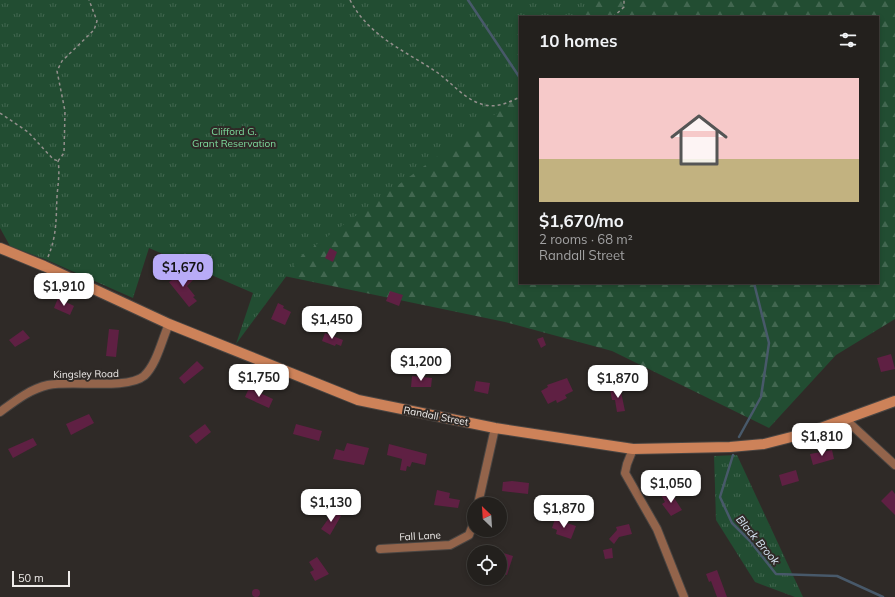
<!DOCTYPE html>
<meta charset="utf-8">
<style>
:root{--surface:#23201d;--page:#2b2826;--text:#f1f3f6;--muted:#a3a3a4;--line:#403e3b;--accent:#b8abf7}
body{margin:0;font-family:Mulish,sans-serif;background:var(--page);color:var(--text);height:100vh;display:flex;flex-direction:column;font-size:15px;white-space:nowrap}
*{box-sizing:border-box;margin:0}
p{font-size:13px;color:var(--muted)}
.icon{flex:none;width:22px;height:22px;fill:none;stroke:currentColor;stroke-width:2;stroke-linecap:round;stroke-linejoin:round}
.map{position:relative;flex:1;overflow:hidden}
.sheet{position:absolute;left:519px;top:16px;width:360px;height:268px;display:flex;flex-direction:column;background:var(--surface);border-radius:0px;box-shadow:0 2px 6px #0003,0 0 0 1px var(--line)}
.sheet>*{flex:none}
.needle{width:26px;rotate:335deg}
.tools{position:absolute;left:467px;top:497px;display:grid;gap:8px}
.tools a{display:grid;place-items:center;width:40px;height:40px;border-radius:50%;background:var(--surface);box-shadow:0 2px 6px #0003,0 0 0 1px var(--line);font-size:20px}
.scale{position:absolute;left:12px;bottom:10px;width:58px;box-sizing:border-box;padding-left:4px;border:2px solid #eeebe9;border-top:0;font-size:11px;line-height:14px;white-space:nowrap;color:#eeebe9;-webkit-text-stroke:3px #2f2a27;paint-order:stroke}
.price{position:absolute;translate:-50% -34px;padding:0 9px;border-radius:8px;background:#fff;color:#222;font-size:13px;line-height:26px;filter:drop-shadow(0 1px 2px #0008)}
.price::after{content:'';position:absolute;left:50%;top:24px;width:12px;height:9px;margin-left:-6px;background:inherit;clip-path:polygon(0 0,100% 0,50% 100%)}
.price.selected{background:var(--accent);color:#111}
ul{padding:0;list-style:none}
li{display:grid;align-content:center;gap:8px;height:212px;padding:0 20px}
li+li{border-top:1px solid var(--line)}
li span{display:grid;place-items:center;height:124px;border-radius:0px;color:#555}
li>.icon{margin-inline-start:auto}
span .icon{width:72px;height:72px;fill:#fffc;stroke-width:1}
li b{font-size:17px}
h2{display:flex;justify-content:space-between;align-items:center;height:48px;padding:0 20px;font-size:17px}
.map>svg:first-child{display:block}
.forest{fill:url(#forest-firs);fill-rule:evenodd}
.park{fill:url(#park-tufts)}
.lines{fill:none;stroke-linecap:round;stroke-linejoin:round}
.stream{stroke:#48596a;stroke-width:2.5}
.building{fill:#5f2043}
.street-casing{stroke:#4a4542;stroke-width:10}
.secondary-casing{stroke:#4a4542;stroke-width:12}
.path{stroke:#938f8c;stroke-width:1.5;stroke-dasharray:3 3;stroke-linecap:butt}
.street{stroke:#93644b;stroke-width:8}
.secondary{stroke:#cd8259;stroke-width:10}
.labels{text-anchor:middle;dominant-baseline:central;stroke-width:4;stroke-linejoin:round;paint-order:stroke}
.park-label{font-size:10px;fill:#7fdf9f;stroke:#2f2a27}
.street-label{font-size:10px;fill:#eeebe9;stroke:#2f2a27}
.water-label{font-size:11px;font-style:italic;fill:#d6e4f3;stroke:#2f2a27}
</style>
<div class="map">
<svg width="895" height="597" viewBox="0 0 895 597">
<defs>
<pattern id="forest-firs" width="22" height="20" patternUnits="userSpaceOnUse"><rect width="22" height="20" fill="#224d32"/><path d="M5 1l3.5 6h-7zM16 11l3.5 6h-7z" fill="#426750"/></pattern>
<pattern id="park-tufts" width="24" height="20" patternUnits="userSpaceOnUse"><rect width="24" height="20" fill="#224d32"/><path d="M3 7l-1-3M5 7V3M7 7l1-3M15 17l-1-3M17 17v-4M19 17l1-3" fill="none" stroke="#426750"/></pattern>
</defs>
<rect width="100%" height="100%" fill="#2f2a27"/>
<path class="forest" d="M 0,0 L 895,0 L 895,319 L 836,355 L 769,428 L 612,351 L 505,322 L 251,269 ZM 520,17 L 878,17 L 878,283 L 520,283 Z"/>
<g class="park">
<polygon points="0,0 597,0 579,17 520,17 520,81 501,110 302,255 236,344 253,293 149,248 133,298 47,260 10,246 0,228"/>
<polygon points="737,455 803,597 795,597 755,582 716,520 714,456"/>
</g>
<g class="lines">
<g class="stream">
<polyline points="468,0 520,78"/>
<polyline points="739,437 761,397 769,343 754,283"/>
<polyline points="733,455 720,497 732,523 750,541 776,574 837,576 883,597"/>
</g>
</g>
<g class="building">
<polygon points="330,248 337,252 333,262 325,258"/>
<polygon points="174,271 183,281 190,276 193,280 187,286 195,296 193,297 197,301 189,307 169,282 172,280 168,275"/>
<polygon points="390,291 403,295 399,306 386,301"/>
<polygon points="58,298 74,306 70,315 54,308"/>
<polygon points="278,303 284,306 283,308 291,312 285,325 271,319"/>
<polygon points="109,329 119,330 116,357 106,356"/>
<polygon points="23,330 30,338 15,347 9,340"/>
<polygon points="325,333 343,340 341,346 336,344 335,346 322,341"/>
<polygon points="543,337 546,345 541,348 537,339"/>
<polygon points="891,354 895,369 881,372 877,358"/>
<polygon points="197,361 204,368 184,384 179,378"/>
<polygon points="412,376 432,378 431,387 411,387"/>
<polygon points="567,378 573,391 565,395 567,398 557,403 556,400 548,404 541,391 548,387 547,385"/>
<polygon points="476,381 490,383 488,394 474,391"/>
<polygon points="620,387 625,411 617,412 615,400 612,400 610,389"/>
<polygon points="249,388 273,399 269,408 245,397"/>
<polygon points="89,414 94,423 71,435 66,424"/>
<polygon points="205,424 211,432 196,444 189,436"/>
<polygon points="296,424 322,431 319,441 293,434"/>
<polygon points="33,438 37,445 13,458 8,449"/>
<polygon points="347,443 369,448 364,465 333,459 336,449 344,451"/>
<polygon points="389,444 427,454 425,465 412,462 410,467 407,466 406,471 400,470 402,459 387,455"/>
<polygon points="832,450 834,459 813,465 810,454"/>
<polygon points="796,470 799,481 782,486 779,475"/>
<polygon points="512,481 529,483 528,494 502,491 503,482"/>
<polygon points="437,490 450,493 449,498 460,500 458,508 434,505"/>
<polygon points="669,490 682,510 671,516 662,504 665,502 661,495"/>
<polygon points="892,490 895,494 895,515 881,501"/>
<polygon points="334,511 341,516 330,535 321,529"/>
<polygon points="555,519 576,526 571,539 556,534 557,530 552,528"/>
<polygon points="629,524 632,534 619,537 614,544 609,539 617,530 616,527"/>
<polygon points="612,548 613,558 605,559 603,550"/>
<polygon points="500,552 513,556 507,575 500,573"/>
<polygon points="317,557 329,574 315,581 310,572 314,570 309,562"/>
<polygon points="717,570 727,597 717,597 711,581 709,582 706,574"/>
<circle cx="256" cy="593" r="4"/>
</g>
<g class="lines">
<defs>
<g id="street">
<path d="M 0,412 C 15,401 30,389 48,385 C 72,380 127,390 144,376 C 157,364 162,339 169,324"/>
<polyline points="846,420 895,465"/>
<polyline points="633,449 627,464 625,473 657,529 684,597"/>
<polyline points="478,504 495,428"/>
<polyline points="380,549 450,545 469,535 474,522"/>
</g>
<polyline id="secondary" points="0,248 44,266 169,324 358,400 495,428 633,449 730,447 764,444 807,433 895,401"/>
</defs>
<use href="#street" class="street-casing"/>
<use href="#secondary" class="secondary-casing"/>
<g class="path">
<path d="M 350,0 C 369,37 406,51 438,73 C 453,84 466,101 485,105 C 498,108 509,102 520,97"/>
<polyline points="613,17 624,7 624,0"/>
<polyline points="0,113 28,132 53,159 58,161"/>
<polyline points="58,161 64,153 65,111 57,71 62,61 94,30 97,21 89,0"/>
<path d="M 48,257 C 57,235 56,219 57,196 C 58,184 60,173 58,161"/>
</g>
<use href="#street" class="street"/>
<use href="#secondary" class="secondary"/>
</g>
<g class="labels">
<g class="park-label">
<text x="234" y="131">Clifford G.<tspan x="234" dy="12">Grant Reservation</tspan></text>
</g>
<g class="street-label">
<text transform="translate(86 374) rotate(-1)">Kingsley Road</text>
<text transform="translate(436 416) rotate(11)">Randall Street</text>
<text transform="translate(420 536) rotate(-3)">Fall Lane</text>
</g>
<g class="water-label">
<text transform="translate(758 540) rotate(50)">Black Brook</text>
</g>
</g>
</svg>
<div class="tools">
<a><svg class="needle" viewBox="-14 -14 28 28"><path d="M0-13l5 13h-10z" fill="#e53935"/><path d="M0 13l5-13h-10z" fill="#a3a3a4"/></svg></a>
<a><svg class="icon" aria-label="locate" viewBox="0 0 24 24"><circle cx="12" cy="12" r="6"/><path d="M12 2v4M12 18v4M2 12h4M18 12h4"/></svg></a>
</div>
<div class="scale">50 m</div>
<b class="price selected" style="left:183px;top:288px">$1,670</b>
<b class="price" style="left:64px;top:307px">$1,910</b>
<b class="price" style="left:332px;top:340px">$1,450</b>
<b class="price" style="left:421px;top:382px">$1,200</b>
<b class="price" style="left:259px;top:398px">$1,750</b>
<b class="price" style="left:618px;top:399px">$1,870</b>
<b class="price" style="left:822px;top:457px">$1,810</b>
<b class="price" style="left:671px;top:504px">$1,050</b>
<b class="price" style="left:331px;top:523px">$1,130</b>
<b class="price" style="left:564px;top:529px">$1,870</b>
<section class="sheet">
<h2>10 homes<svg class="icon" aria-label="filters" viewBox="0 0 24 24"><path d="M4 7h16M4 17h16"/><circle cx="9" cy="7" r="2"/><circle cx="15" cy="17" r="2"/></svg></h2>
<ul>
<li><span style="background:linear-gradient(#f6c9c9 65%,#c2b280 0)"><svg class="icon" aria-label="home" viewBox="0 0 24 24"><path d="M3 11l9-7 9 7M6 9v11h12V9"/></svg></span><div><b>$1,670/mo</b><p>2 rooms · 68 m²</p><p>Randall Street</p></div></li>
</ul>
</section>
</div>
